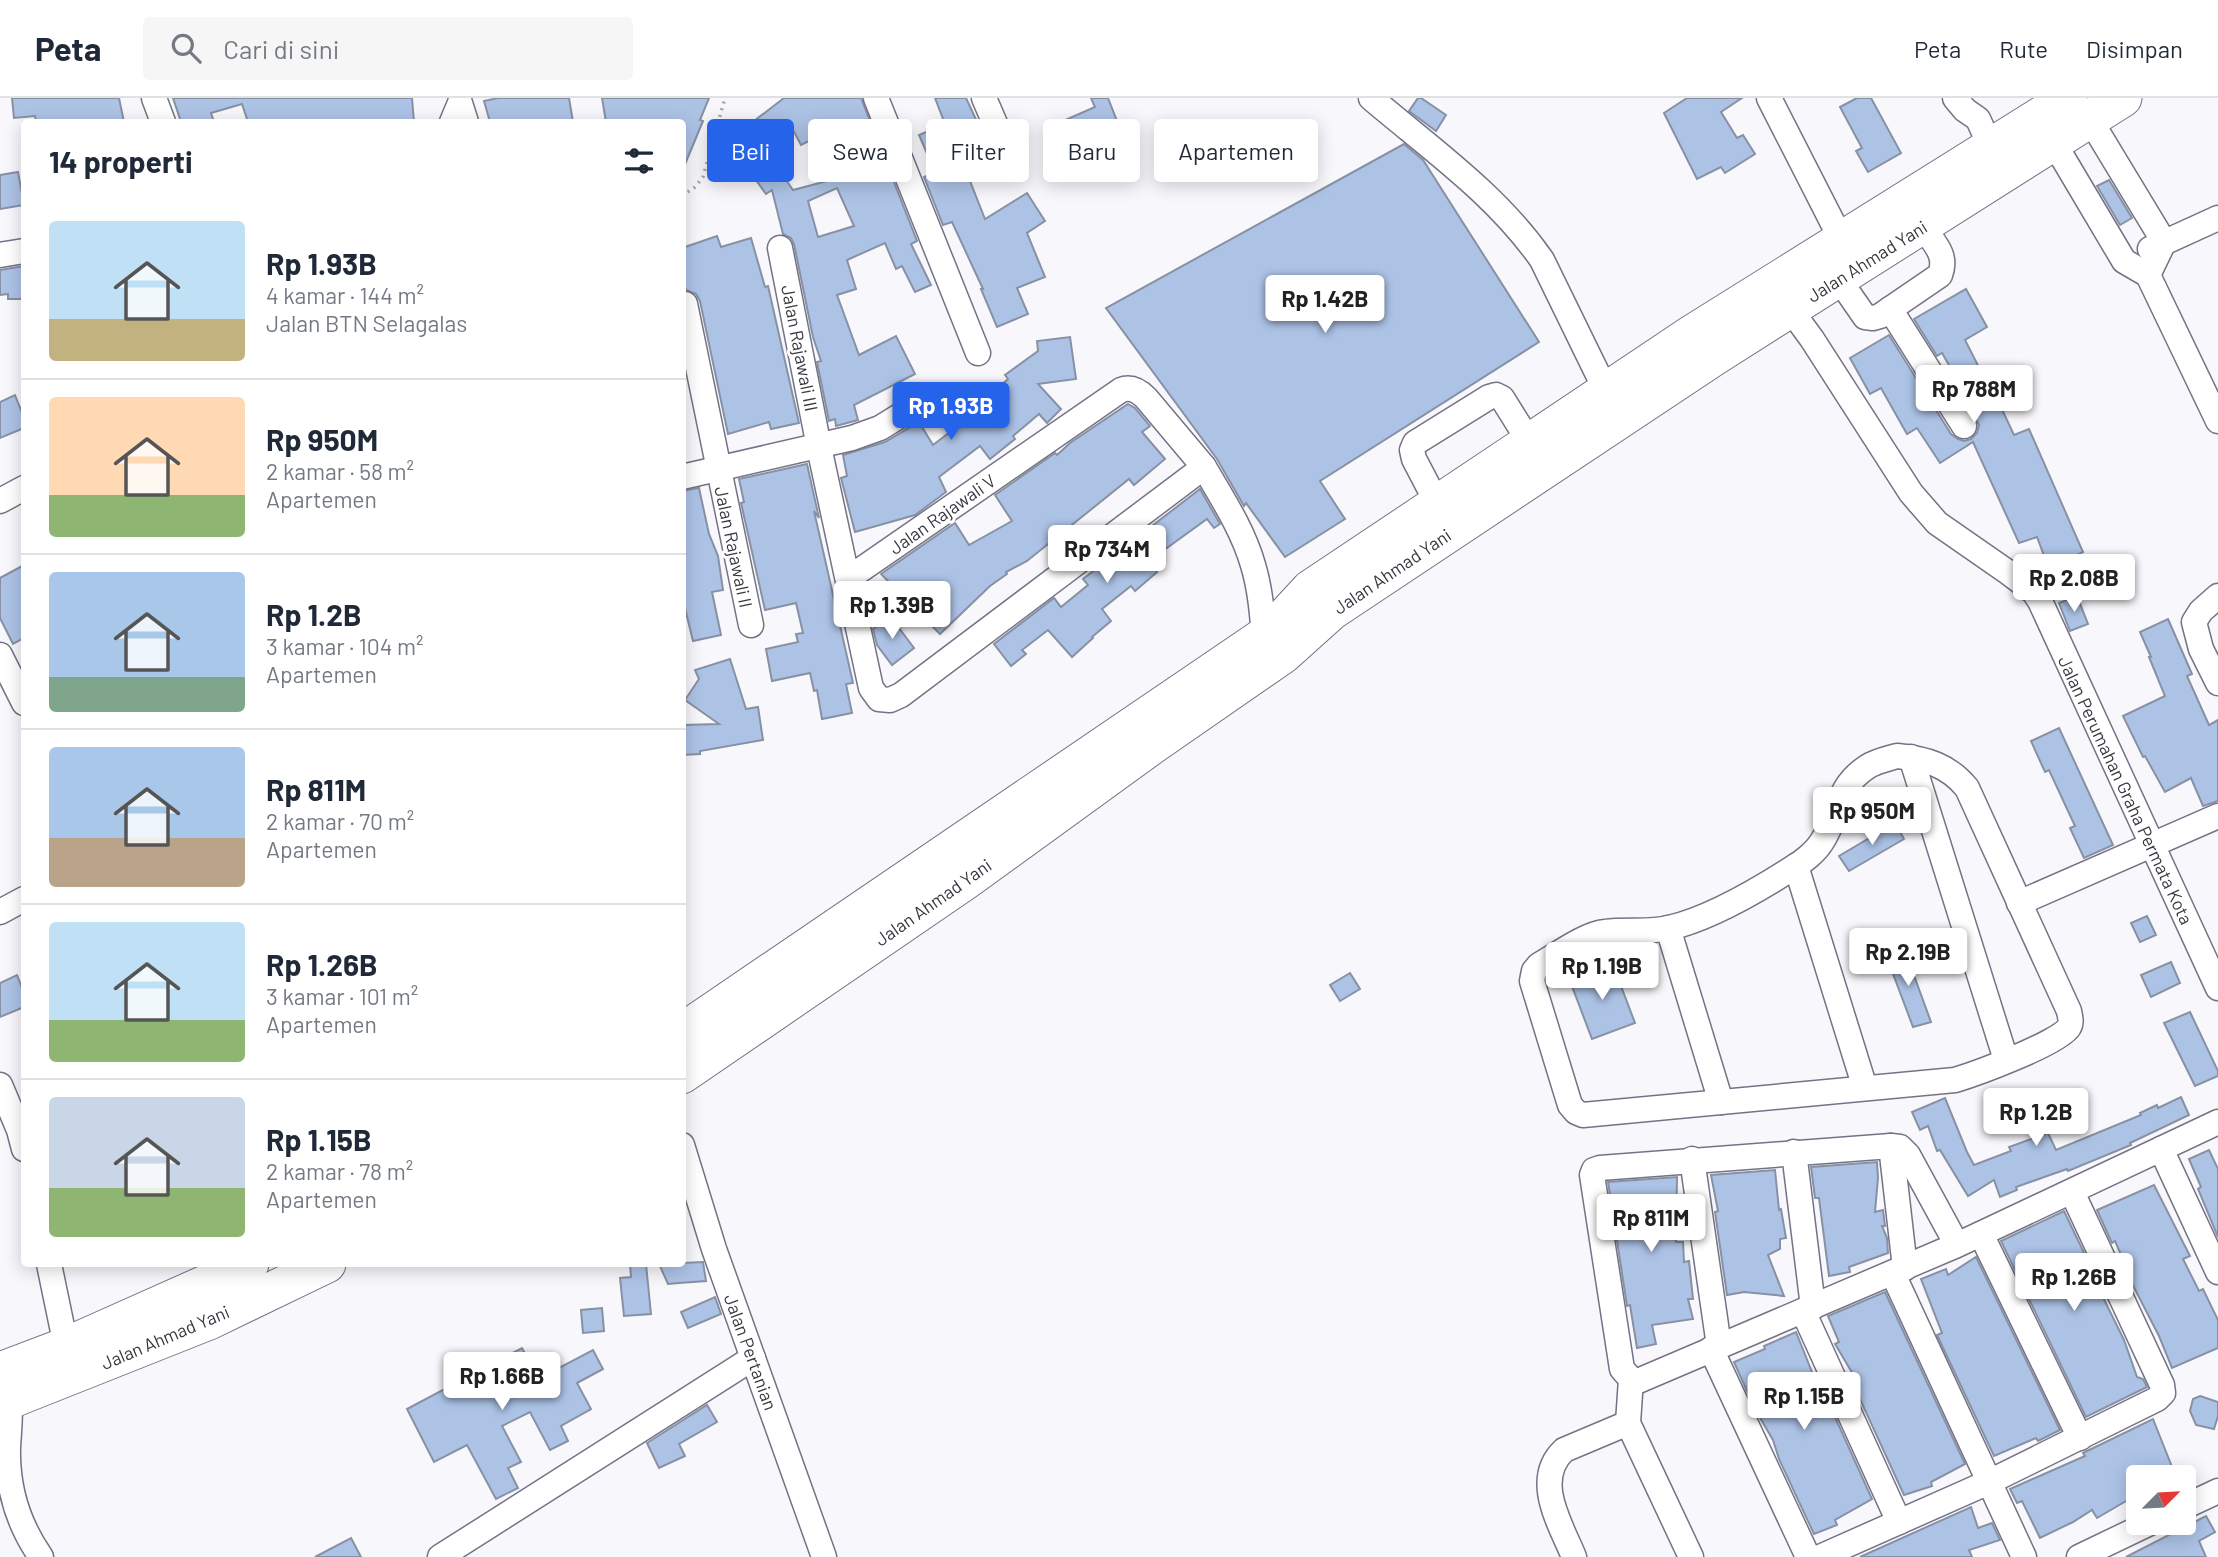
<!DOCTYPE html>
<html lang="id">
<meta charset="utf-8">
<style>
:root{--surface:#fff;--page:#f6f6f7;--text:#1f2937;--muted:#747a83;--line:#e0e1e3;--accent:#2563eb}
body{margin:0;font-family:Barlow,sans-serif;background:var(--page);color:var(--text);height:100vh;display:flex;flex-direction:column;font-size:26px;white-space:nowrap}
*{box-sizing:border-box;margin:0}
p{font-size:23px;color:var(--muted)}
.icon{flex:none;width:38px;height:38px;fill:none;stroke:currentColor;stroke-width:2;stroke-linecap:round;stroke-linejoin:round}
.map{position:relative;flex:1;overflow:hidden}
.side{position:absolute;left:21px;top:21px;width:665px;height:1148px;display:flex;flex-direction:column;background:var(--surface);border-radius:7px;box-shadow:0 4px 18px #0003}
.side>*{flex:none}
.hud{position:absolute;left:707px;top:21px;width:665px;height:63px;display:flex;gap:14px}
.needle{width:46px;rotate:66deg}
.controls{position:absolute;left:2126px;top:1367px;display:grid;gap:14px}
.controls a{display:grid;place-items:center;width:70px;height:70px;border-radius:7px;background:var(--surface);box-shadow:0 4px 18px #0003;font-size:35px}
.price{position:absolute;translate:-50% -60px;padding:0 16px;border-radius:7px;background:#fff;color:#222;font-size:23px;line-height:46px;filter:drop-shadow(0 2px 4px #0008)}
.price::after{content:'';position:absolute;left:50%;top:42px;width:21px;height:16px;margin-left:-10px;background:inherit;clip-path:polygon(0 0,100% 0,50% 100%)}
.price.active{background:var(--accent);color:#fff}
ul{padding:0;list-style:none}
li{display:flex;align-items:center;gap:21px;height:175px;padding:0 28px}
li+li{border-top:2px solid var(--line)}
li span{display:grid;place-items:center;flex:none;width:196px;height:140px;border-radius:7px;color:#555}
li>.icon{margin-inline-start:auto}
span .icon{width:84px;height:84px;fill:#fffc;stroke-width:1}
li b{font-size:30px}
h2{display:flex;justify-content:space-between;align-items:center;height:84px;padding:0 28px;font-size:30px}
.pill{padding:0 24px;border-radius:7px;background:var(--surface);box-shadow:0 4px 18px #0003;font-size:24px;line-height:63px}
.pill.active{background:var(--accent);color:#fff}
header{display:flex;align-items:center;gap:42px;box-sizing:border-box;height:98px;padding:0 35px;background:var(--surface);border-bottom:2px solid var(--line)}
header strong{font-size:33px}
nav{display:flex;gap:38px;margin-inline-start:auto;font-size:24px}
.search{width:490px;height:63px;background:var(--page);display:flex;align-items:center;gap:18px;box-sizing:border-box;padding:0 24px;border-radius:7px;color:var(--muted);font-size:26px}
.map>svg:first-child{display:block}
.building{fill:#adc3e6;stroke:#8791a3;stroke-width:2;fill-rule:evenodd}
.lines{fill:none;stroke-linecap:round;stroke-linejoin:round}
.minor-casing{stroke:#747285;stroke-width:27}
.highway-casing{stroke:#747285;stroke-width:39}
.path{stroke:#a6a6ab;stroke-width:3.5;stroke-dasharray:2 5;stroke-linecap:butt}
.minor{stroke:#fff;stroke-width:24}
.highway{stroke:#fff;stroke-width:37}
.labels{text-anchor:middle;dominant-baseline:central;stroke-width:6;stroke-linejoin:round;paint-order:stroke}
.street-label{font-size:18px;fill:#38373f;stroke:#fff}
</style>
<header>
<strong>Peta</strong>
<div class="search"><svg class="icon" aria-label="search" viewBox="0 0 24 24"><circle cx="10" cy="10" r="6"/><path d="M15 15l6 6"/></svg>Cari di sini</div>
<nav><a>Peta</a><a>Rute</a><a>Disimpan</a></nav>
</header>
<div class="map">
<svg width="2218" height="1459" viewBox="0 0 2218 1459">
<rect width="100%" height="100%" fill="#f8f8fc"/>
<g class="building">
<polygon points="12,0 119,0 124,24 36,24 35,18 14,20"/>
<polygon points="173,0 412,0 414,24 248,24 242,6 211,15 214,24 181,24"/>
<polygon points="498,0 569,0 573,24 490,24 484,3"/>
<polygon points="602,0 709,0 700,22 703,23 683,71 682,24 606,24"/>
<path d="M 784,0 L 861,0 L 917,143 L 911,146 L 931,187 L 915,194 L 902,168 L 896,171 L 885,145 L 847,162 L 856,191 L 837,197 L 859,257 L 896,238 L 915,276 L 854,307 L 858,322 L 836,328 L 835,321 L 829,323 L 817,264 L 821,263 L 813,239 L 794,146 L 791,140 L 783,136 L 772,92 L 766,96 L 728,43 ZM 793,32 L 801,47 L 825,35 L 840,67 L 823,75 L 827,83 L 793,92 L 766,53 ZM 837,90 L 854,128 L 818,139 L 808,103 Z"/>
<polygon points="935,0 966,0 986,43 991,48 997,51 1004,68 970,83 985,121 1027,95 1045,123 1027,135 1045,179 1017,190 1028,216 997,229 981,191 983,191 952,124 943,127 924,79 935,74 919,37 945,26"/>
<polygon points="1091,0 1108,0 1124,41 1110,46 1106,38 1066,55 1054,27 1095,9"/>
<polygon points="1418,0 1421,0 1446,17 1436,33 1409,13"/>
<polygon points="1687,0 1742,0 1721,14 1737,40 1743,37 1755,56 1725,75 1721,69 1697,81 1664,15"/>
<polygon points="1857,0 1871,0 1901,55 1868,74 1856,53 1862,50 1840,9"/>
<polygon points="1404,46 1423,62 1539,244 1320,383 1345,421 1285,459 1246,405 1244,408 1217,361 1106,210"/>
<polygon points="18,74 24,107 0,111 0,77"/>
<polygon points="2109,82 2132,120 2120,127 2097,88"/>
<polygon points="717,138 721,149 751,140 765,189 768,188 799,325 771,331 769,324 728,336 700,203 696,196 686,192 682,181 682,150"/>
<polygon points="24,168 24,201 8,201 8,196 0,197 0,172"/>
<polygon points="1966,191 1987,229 1965,242 1990,291 1992,290 2014,337 2029,331 2083,454 2049,471 2037,439 2019,445 1973,344 1940,365 1917,330 1907,336 1881,290 1870,296 1850,260 1889,237 1951,336 1958,341 1964,343 1971,341 1977,335 1979,327 1966,303 1969,302 1942,255 1937,258 1914,221"/>
<polygon points="1070,239 1076,281 1038,286 1061,311 1047,325 1039,316 1013,338 1015,341 990,361 980,348 939,379 946,394 915,417 855,434 841,380 847,378 843,357 885,344 919,324 933,347 959,327 958,325 1008,281 1005,277 1038,253 1037,243"/>
<polygon points="15,297 24,320 24,330 0,340 0,304"/>
<polygon points="1128,306 1135,310 1150,328 1142,334 1165,361 1134,387 1129,381 1027,463 1006,474 1007,476 990,488 940,536 881,476 955,425 969,447 1012,423 995,397 1055,355 1057,357 1070,345"/>
<polygon points="807,366 819,420 814,413 853,585 846,586 852,615 822,621 817,592 814,593 810,575 772,583 766,551 798,544 796,536 803,535 796,505 765,512 741,405 744,404 739,381"/>
<polygon points="699,390 709,436 718,458 723,492 712,494 721,537 693,543 682,498 682,393"/>
<polygon points="1200,391 1220,426 1214,430 1207,421 1149,463 1157,474 1135,493 1131,488 1102,511 1111,523 1092,539 1093,540 1072,559 1048,532 1022,552 1026,556 1011,568 994,546 1054,500 1061,509 1088,487 1083,481"/>
<polygon points="24,467 24,540 13,546 0,520 0,480"/>
<polygon points="2077,498 2088,526 2070,533 2059,505"/>
<polygon points="890,518 914,550 892,567 877,547 873,531"/>
<polygon points="2168,521 2192,576 2187,578 2209,627 2218,622 2218,703 2203,708 2191,680 2165,694 2145,658 2143,659 2123,618 2165,598 2149,559 2151,559 2140,534"/>
<polygon points="730,561 746,611 758,609 763,642 700,653 700,656 682,657 682,627 719,626 685,602 699,581 695,572"/>
<polygon points="2059,630 2113,747 2084,760 2070,730 2075,728 2049,672 2045,674 2031,643"/>
<polygon points="1895,725 1904,741 1849,773 1839,758"/>
<polygon points="2147,818 2156,837 2140,844 2131,825"/>
<polygon points="1904,850 1931,924 1913,929 1886,857"/>
<polygon points="2171,864 2180,885 2151,899 2141,877"/>
<polygon points="1613,867 1635,925 1592,941 1570,883"/>
<polygon points="1350,875 1360,891 1340,903 1330,887"/>
<polygon points="17,877 24,895 24,909 0,919 0,885"/>
<polygon points="2190,914 2218,973 2218,978 2195,988 2164,925"/>
<polygon points="2181,999 2189,1017 2130,1045 2131,1047 2068,1073 2067,1071 2016,1089 2017,1092 2000,1099 1994,1082 1968,1098 1940,1052 1937,1053 1928,1028 1920,1032 1912,1014 1945,1000 1967,1054 1974,1067 2011,1053 2009,1049 2048,1035 2056,1052 2141,1017 2140,1015 2157,1007 2158,1010"/>
<polygon points="2209,1052 2218,1071 2218,1139 2198,1091 2201,1089 2189,1061"/>
<polygon points="1877,1064 1878,1080 1875,1114 1883,1112 1885,1128 1882,1128 1887,1140 1888,1155 1849,1169 1850,1174 1829,1178 1819,1100 1815,1100 1811,1069"/>
<polygon points="1775,1072 1779,1112 1781,1111 1786,1140 1780,1141 1780,1151 1768,1157 1784,1198 1744,1194 1727,1197 1715,1114 1718,1113 1711,1077"/>
<polygon points="1677,1079 1676,1144 1683,1144 1684,1164 1689,1163 1693,1201 1688,1201 1693,1221 1652,1227 1656,1246 1637,1250 1630,1207 1627,1208 1608,1084"/>
<polygon points="2154,1087 2190,1158 2183,1161 2199,1193 2203,1191 2218,1222 2218,1250 2172,1270 2159,1238 2126,1174 2128,1173 2115,1143 2112,1145 2097,1112"/>
<polygon points="2064,1113 2095,1178 2093,1179 2124,1242 2137,1279 2143,1281 2147,1289 2086,1319 2001,1143"/>
<polygon points="1976,1159 2060,1332 2038,1343 2036,1340 1994,1358 1937,1237 1942,1235 1921,1181 1946,1171 1948,1177"/>
<polygon points="703,1164 706,1183 679,1185 668,1186 659,1166"/>
<polygon points="630,1166 646,1166 651,1216 624,1218 620,1180 631,1179"/>
<polygon points="1885,1194 1965,1366 1931,1384 1932,1388 1904,1397 1859,1299 1860,1298 1854,1285 1857,1283 1835,1246 1839,1244 1828,1218"/>
<polygon points="715,1199 721,1216 688,1230 681,1214"/>
<polygon points="602,1210 604,1233 583,1235 581,1212"/>
<polygon points="1796,1234 1818,1289 1821,1288 1872,1401 1835,1422 1837,1427 1814,1436 1779,1361 1773,1342 1756,1313 1734,1264 1765,1251 1764,1248"/>
<polygon points="522,1250 538,1281 593,1252 603,1271 577,1285 591,1311 561,1328 568,1343 550,1352 530,1314 502,1328 521,1364 508,1370 518,1390 496,1401 467,1347 434,1364 407,1311"/>
<polygon points="2200,1298 2218,1304 2218,1318 2214,1331 2196,1327 2190,1313 2193,1301"/>
<polygon points="707,1307 717,1324 679,1346 685,1358 659,1370 647,1345"/>
<polygon points="2153,1321 2176,1379 2138,1379 2138,1396 2097,1420 2092,1412 2073,1424 2040,1440 2022,1403 2017,1405 2010,1391 2085,1358 2083,1355"/>
<polygon points="1971,1409 1978,1430 1992,1425 2000,1442 1969,1452 1972,1459 1860,1459"/>
<polygon points="2206,1418 2215,1434 2199,1443 2206,1459 2126,1459"/>
<polygon points="351,1440 361,1459 315,1459"/>
</g>
<g class="lines">
<defs>
<g id="minor">
<polyline points="154,0 163,24"/>
<polyline points="876,0 978,255"/>
<polyline points="984,0 1000,37"/>
<path d="M 1371,0 C 1431,51 1497,97 1542,162 L 1606,293"/>
<polyline points="1769,0 1842,143"/>
<polyline points="1955,0 1965,12 1978,21 1991,50"/>
<polyline points="2089,20 2164,144 2148,177"/>
<polyline points="452,24 460,5 466,24"/>
<polyline points="2054,45 2124,163 2148,177 2218,323"/>
<path d="M 780,150 L 819,349 L 871,590 L 879,601 L 890,602 L 901,597 L 1204,369 L 1146,300 C 1139,293 1131,288 1121,292 L 849,480"/>
<polyline points="2150,151 2218,120"/>
<polyline points="0,157 24,153"/>
<path d="M 1838,180 L 1865,219 L 1873,220 L 1880,218 L 1940,177 C 1948,157 1934,145 1922,128"/>
<polyline points="685,206 751,527"/>
<polyline points="1790,211 1812,241 1911,395 1937,425 2009,475 2034,494 2040,503 2218,890"/>
<polyline points="1890,211 1964,328"/>
<path d="M 1204,369 C 1222,400 1243,432 1253,467 C 1260,490 1262,514 1264,538"/>
<polyline points="682,379 852,340 880,330 927,301"/>
<polyline points="0,403 24,390"/>
<polyline points="1437,405 1414,361 1412,352 1415,345 1489,299 1496,297 1502,300 1529,343"/>
<polyline points="2218,498 2201,513 2194,524 2201,551 2218,585"/>
<polyline points="0,557 24,605"/>
<path d="M 1897,658 C 1927,661 1948,667 1967,690 L 2069,913 C 2070,919 2072,924 2069,929 C 2060,945 1975,976 1955,982 L 1583,1017 L 1576,1014 L 1570,1007 L 1532,883 L 1534,873 L 1539,867 C 1557,857 1585,836 1605,834 C 1626,831 1649,835 1669,830 C 1708,821 1760,791 1794,769 C 1803,764 1815,754 1821,745 C 1840,717 1835,690 1867,669 C 1876,663 1887,661 1897,658 Z"/>
<polyline points="1911,659 2006,962"/>
<polyline points="1796,768 1865,990"/>
<polyline points="2019,805 2218,718"/>
<polyline points="0,814 24,801"/>
<polyline points="1668,830 1721,1004"/>
<polyline points="0,987 19,1032 24,1051"/>
<polyline points="682,1047 714,1151 824,1459"/>
<polyline points="1891,1048 1905,1170"/>
<polyline points="2161,1051 2218,1174"/>
<polyline points="1794,1054 1813,1209"/>
<polyline points="1692,1061 1719,1248"/>
<polyline points="1981,1136 2080,1340"/>
<polyline points="1957,1147 1908,1057 1900,1049 1891,1048 1600,1070 1594,1072 1592,1077 1622,1271 1631,1281 1638,1283 1957,1147 2218,1024"/>
<polyline points="49,1166 66,1248"/>
<polyline points="1893,1176 2024,1459"/>
<polyline points="1803,1213 1899,1424"/>
<polyline points="1711,1251 1808,1459"/>
<polyline points="1631,1281 1628,1325 1691,1459"/>
<path d="M 7,1290 C 12,1310 9,1330 8,1350 C 7,1390 18,1426 41,1459"/>
<polyline points="2184,1409 2218,1393"/>
<polyline points="440,1459 753,1260"/>
<path d="M 1574,1459 C 1561,1427 1532,1382 1564,1352 L 1628,1325"/>
<polyline points="1820,1459 1989,1384 2157,1301 2163,1295 2162,1287 2072,1094"/>
<polyline points="2079,1459 2152,1424"/>
</g>
<g id="highway">
<polyline points="682,934 1264,538 1274,530 1310,491 1693,235 2069,0"/>
<polyline points="682,977 964,784 1153,647 1283,557 1332,513 1714,259 2123,0"/>
<polyline points="0,1273 66,1248 250,1166"/>
<polyline points="0,1306 209,1223 327,1166"/>
</g>
</defs>
<use href="#minor" class="minor-casing"/>
<use href="#highway" class="highway-casing"/>
<polyline class="path" points="682,98 695,89 703,79 725,0"/>
<use href="#minor" class="minor"/>
<use href="#highway" class="highway"/>
</g>
<g class="labels">
<g class="street-label">
<text transform="translate(1867 163) rotate(-32)">Jalan Ahmad Yani</text>
<text transform="translate(800 250) rotate(79)">Jalan Rajawali III</text>
<text transform="translate(942 416) rotate(-35)">Jalan Rajawali V</text>
<text transform="translate(734 449) rotate(78)">Jalan Rajawali II</text>
<text transform="translate(1392 473) rotate(-34)">Jalan Ahmad Yani</text>
<text transform="translate(2126 692) rotate(65)">Jalan Perumahan Graha Permata Kota</text>
<text transform="translate(933 804) rotate(-35)">Jalan Ahmad Yani</text>
<text transform="translate(165 1239) rotate(-23)">Jalan Ahmad Yani</text>
<text transform="translate(751 1254) rotate(70)">Jalan Pertanian</text>
</g>
</g>
</svg>
<div class="controls">
<a><svg class="needle" viewBox="-14 -14 28 28"><path d="M0-13l5 13h-10z" fill="#e53935"/><path d="M0 13l5-13h-10z" fill="#747a83"/></svg></a>
</div>
<b class="price" style="left:1325px;top:237px">Rp 1.42B</b>
<b class="price" style="left:1974px;top:327px">Rp 788M</b>
<b class="price active" style="left:951px;top:344px">Rp 1.93B</b>
<b class="price" style="left:1107px;top:487px">Rp 734M</b>
<b class="price" style="left:2074px;top:516px">Rp 2.08B</b>
<b class="price" style="left:892px;top:543px">Rp 1.39B</b>
<b class="price" style="left:1872px;top:749px">Rp 950M</b>
<b class="price" style="left:1908px;top:890px">Rp 2.19B</b>
<b class="price" style="left:1602px;top:904px">Rp 1.19B</b>
<b class="price" style="left:2036px;top:1050px">Rp 1.2B</b>
<b class="price" style="left:1651px;top:1156px">Rp 811M</b>
<b class="price" style="left:2074px;top:1215px">Rp 1.26B</b>
<b class="price" style="left:502px;top:1314px">Rp 1.66B</b>
<b class="price" style="left:1804px;top:1334px">Rp 1.15B</b>
<div class="hud">
<a class="pill active">Beli</a>
<a class="pill">Sewa</a>
<a class="pill">Filter</a>
<a class="pill">Baru</a>
<a class="pill">Apartemen</a>
</div>
<section class="side">
<h2>14 properti<svg class="icon" aria-label="filters" viewBox="0 0 24 24"><path d="M4 7h16M4 17h16"/><circle cx="9" cy="7" r="2"/><circle cx="15" cy="17" r="2"/></svg></h2>
<ul>
<li><span style="background:linear-gradient(#bfe0f5 70%,#c2b280 0)"><svg class="icon" aria-label="home" viewBox="0 0 24 24"><path d="M3 11l9-7 9 7M6 9v11h12V9"/></svg></span><div><b>Rp 1.93B</b><p>4 kamar · 144 m²</p><p>Jalan BTN Selagalas</p></div></li>
<li><span style="background:linear-gradient(#ffd9b3 70%,#8fb573 0)"><svg class="icon" aria-label="home" viewBox="0 0 24 24"><path d="M3 11l9-7 9 7M6 9v11h12V9"/></svg></span><div><b>Rp 950M</b><p>2 kamar · 58 m²</p><p>Apartemen</p></div></li>
<li><span style="background:linear-gradient(#a9c7e8 75%,#7fa58c 0)"><svg class="icon" aria-label="home" viewBox="0 0 24 24"><path d="M3 11l9-7 9 7M6 9v11h12V9"/></svg></span><div><b>Rp 1.2B</b><p>3 kamar · 104 m²</p><p>Apartemen</p></div></li>
<li><span style="background:linear-gradient(#a9c7e8 65%,#b9a48a 0)"><svg class="icon" aria-label="home" viewBox="0 0 24 24"><path d="M3 11l9-7 9 7M6 9v11h12V9"/></svg></span><div><b>Rp 811M</b><p>2 kamar · 70 m²</p><p>Apartemen</p></div></li>
<li><span style="background:linear-gradient(#bfe0f5 70%,#8fb573 0)"><svg class="icon" aria-label="home" viewBox="0 0 24 24"><path d="M3 11l9-7 9 7M6 9v11h12V9"/></svg></span><div><b>Rp 1.26B</b><p>3 kamar · 101 m²</p><p>Apartemen</p></div></li>
<li><span style="background:linear-gradient(#c9d6e8 65%,#8fb573 0)"><svg class="icon" aria-label="home" viewBox="0 0 24 24"><path d="M3 11l9-7 9 7M6 9v11h12V9"/></svg></span><div><b>Rp 1.15B</b><p>2 kamar · 78 m²</p><p>Apartemen</p></div></li>
</ul>
</section>
</div>
